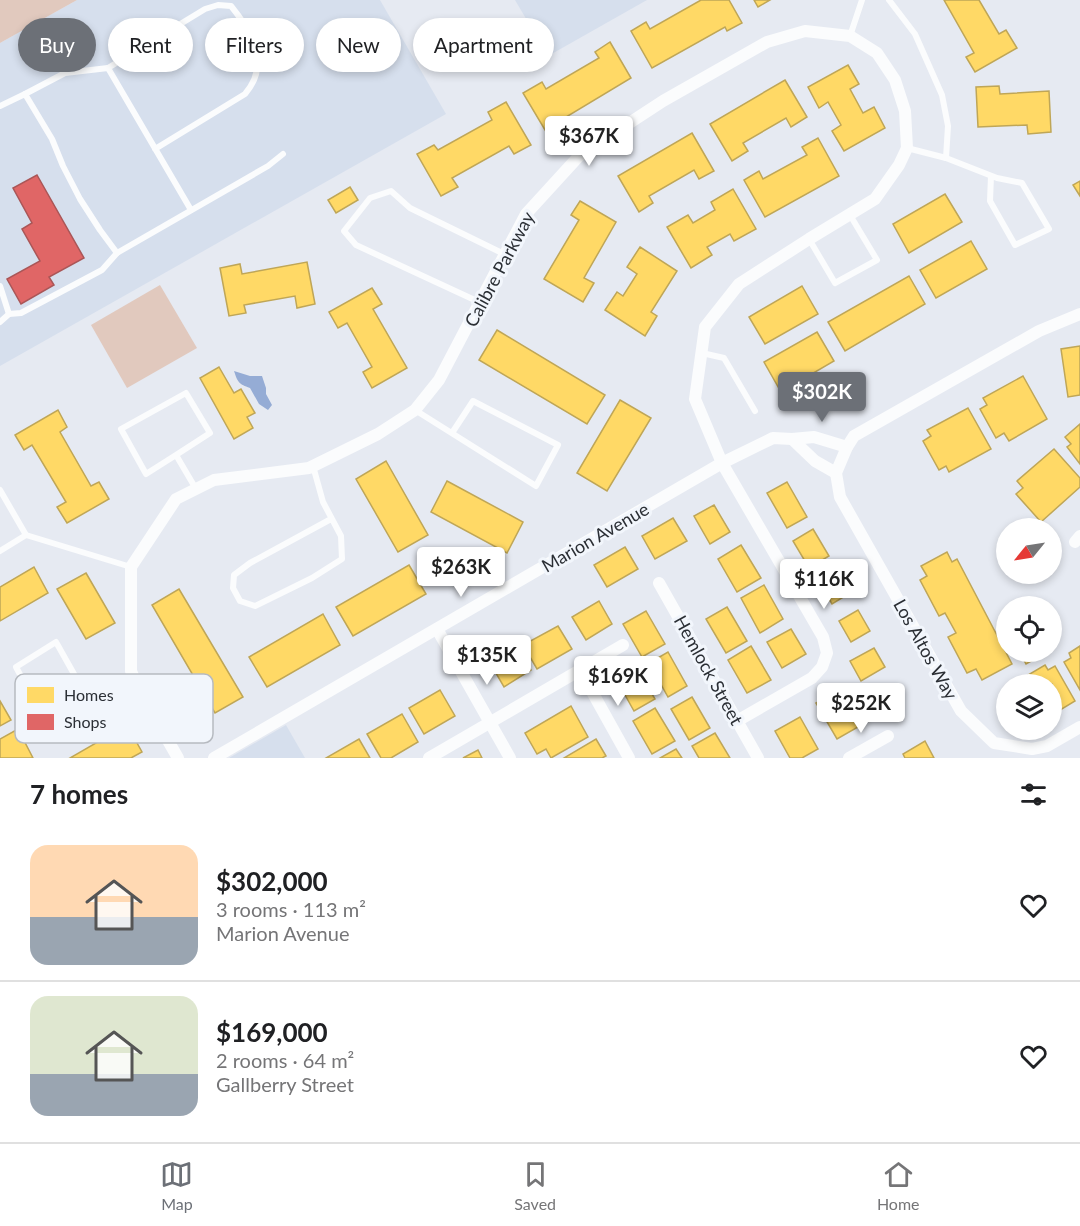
<!DOCTYPE html>
<meta charset="utf-8">
<style>
:root{--surface:#fff;--page:#f6f6f6;--text:#202124;--muted:#757577;--line:#e0e0e0;--accent:#6c7077}
body{margin:0;font-family:Lato,sans-serif;background:var(--page);color:var(--text);height:100vh;display:flex;flex-direction:column;font-size:22px;white-space:nowrap}
*{box-sizing:border-box;margin:0}
p{font-size:20px;color:var(--muted)}
.icon{flex:none;width:33px;height:33px;fill:none;stroke:currentColor;stroke-width:2;stroke-linecap:round;stroke-linejoin:round}
.map{position:relative;height:758px;overflow:hidden}
.sheet{display:flex;flex-direction:column;background:var(--surface);flex:1}
.sheet>*{flex:none}
.hud{position:absolute;left:18px;top:18px;width:600px;height:54px;display:flex;gap:12px}
.needle{width:39px;rotate:240deg}
.buttons{position:absolute;left:996px;top:518px;display:grid;gap:12px}
.buttons a{display:grid;place-items:center;width:66px;height:66px;border-radius:50%;background:var(--surface);box-shadow:0 3px 9px #0003;font-size:30px}
.price{position:absolute;translate:-50% -51px;padding:0 14px;border-radius:6px;background:#fff;color:#222;font-size:20px;line-height:39px;filter:drop-shadow(0 2px 3px #0008)}
.price::after{content:'';position:absolute;left:50%;top:36px;width:18px;height:14px;margin-left:-9px;background:inherit;clip-path:polygon(0 0,100% 0,50% 100%)}
.price.current{background:var(--accent);color:#fff}
ul{padding:0;list-style:none}
li{display:flex;align-items:center;gap:18px;height:150px;padding:0 30px}
li+li{border-top:2px solid var(--line)}
li span{display:grid;place-items:center;flex:none;width:168px;height:120px;border-radius:18px;color:#555}
li>.icon{margin-inline-start:auto}
span .icon{width:72px;height:72px;fill:#fffc;stroke-width:1}
li b{font-size:26px}
h2{display:flex;justify-content:space-between;align-items:center;height:72px;padding:0 30px;font-size:26px}
.pill{padding:0 21px;border-radius:27px;background:var(--surface);box-shadow:0 3px 9px #0003;font-size:21px;line-height:54px}
.pill.current{background:var(--accent);color:#fff}
.tab-bar{display:flex;justify-content:space-around;align-items:center;height:84px;border-top:2px solid var(--line);background:var(--surface);font-size:16px;color:var(--muted)}
.tab-bar a{display:grid;justify-items:center;gap:3px}
.tab-bar .current{color:var(--accent)}
.map>svg:first-child{display:block}
.built{fill:#d6dfed}
.green{fill:#e1c9be}
.water{fill:#95acd5}
.homes{fill:#ffd966;stroke:#bfa657;stroke-width:1.5}
.shops{fill:#e06666;stroke:#aa5657;stroke-width:1.5}
.lines{fill:none;stroke-linecap:round;stroke-linejoin:round}
.lane{stroke:#fbfcfd;stroke-width:6}
.street{stroke:#fbfcfd;stroke-width:12}
.labels{text-anchor:middle;dominant-baseline:central;stroke-width:6;stroke-linejoin:round;paint-order:stroke}
.street-label{font-size:18px;fill:#2b2f35;stroke:#f2f6fc}
.key{fill:#f2f6fc;stroke:#b6bac0;stroke-width:1.5}
.key-label{font-size:16px;fill:#2b2f35}
</style>
<div class="map">
<svg width="1080" height="758" viewBox="0 0 1080 758">
<rect width="100%" height="100%" fill="#e6eaf2"/>
<g class="built">
<polygon points="77,0 380,0 446,114 0,366 0,43"/>
<polygon points="515,0 647,0 548,56"/>
<polygon points="286,725 305,758 229,758"/>
</g>
<g class="green">
<polygon points="0,0 77,0 0,43"/>
<polygon points="160,285 197,348 127,388 91,325"/>
</g>
<path class="water" d="M 234,371 L 250,376 L 262,376 L 266,388 L 266,394 L 272,405 L 268,410 L 259,404 L 250,388 C 239,384 238,383 234,371 Z"/>
<g class="homes">
<polygon points="701,0 729,0 742,23 727,31 725,27 652,68 631,31 646,22 650,29"/>
<polygon points="754,0 770,0 758,7"/>
<polygon points="944,0 979,0 999,34 1006,30 1017,48 975,72 966,57 974,53"/>
<polygon points="610,42 631,78 561,120 564,126 548,135 523,93 542,82 546,89 599,58 595,52"/>
<polygon points="848,65 859,84 850,89 863,113 874,107 885,128 844,151 832,131 841,125 828,102 819,108 808,87"/>
<polygon points="785,80 807,117 791,127 786,118 743,143 748,151 732,161 710,124"/>
<polygon points="999,86 1000,94 1049,91 1051,132 1028,134 1027,125 978,127 976,87"/>
<polygon points="506,102 531,145 514,154 509,146 452,178 458,187 441,196 417,154 434,145 438,150 492,120 488,112"/>
<polygon points="692,133 714,171 699,179 694,170 649,196 653,203 639,212 618,176"/>
<polygon points="818,138 839,176 765,217 744,180 759,171 763,179 807,155 802,147"/>
<polygon points="1080,181 1080,196 1073,185"/>
<polygon points="350,187 358,200 336,213 328,200"/>
<polygon points="733,189 756,229 734,241 730,234 707,247 712,255 691,268 667,227 688,215 693,223 715,210 711,202"/>
<polygon points="945,194 962,222 909,253 893,224"/>
<polygon points="580,201 616,222 584,278 594,283 583,302 544,279 579,220 571,215"/>
<polygon points="971,241 987,269 936,298 920,270"/>
<polygon points="640,247 677,271 651,312 657,316 645,336 605,310 617,292 623,296 637,274 627,267"/>
<polygon points="307,262 315,304 297,308 295,296 244,305 246,313 229,316 220,268 240,264 242,274"/>
<polygon points="909,276 925,304 845,351 828,322"/>
<polygon points="802,286 818,314 765,344 749,317"/>
<polygon points="372,288 382,304 373,309 407,368 372,388 363,372 372,367 347,323 338,328 329,312"/>
<polygon points="497,330 605,395 587,424 479,360"/>
<polygon points="817,332 834,361 781,392 764,362"/>
<polygon points="1080,346 1080,395 1068,397 1061,349"/>
<polygon points="219,367 234,393 241,389 255,413 247,417 253,428 234,439 200,378"/>
<polygon points="1023,376 1047,419 1009,441 1004,433 996,438 980,409 987,405 983,398"/>
<polygon points="620,400 651,418 607,491 577,473"/>
<polygon points="968,408 991,449 949,472 946,466 939,470 923,441 931,436 927,430"/>
<polygon points="58,410 67,427 60,432 91,486 99,482 109,499 67,523 57,507 66,502 32,445 24,450 15,435"/>
<polygon points="1080,424 1080,464 1067,447 1071,444 1065,437"/>
<polygon points="1054,449 1080,478 1080,487 1041,522 1016,494 1023,488 1017,481"/>
<polygon points="386,461 428,535 398,552 356,479"/>
<polygon points="447,481 523,522 507,553 431,512"/>
<polygon points="787,482 807,517 787,528 767,493"/>
<polygon points="714,505 730,532 710,544 694,516"/>
<polygon points="673,518 687,541 655,559 642,536"/>
<polygon points="813,529 829,556 809,568 793,541"/>
<polygon points="741,545 761,578 737,592 718,559"/>
<polygon points="625,547 638,569 607,587 594,565"/>
<polygon points="947,552 952,562 957,559 1012,664 982,680 976,669 967,673 948,637 956,633 945,613 939,616 920,580 927,576 921,566"/>
<polygon points="832,562 850,593 832,604 814,573"/>
<polygon points="409,565 426,594 353,636 336,607"/>
<polygon points="34,567 48,593 0,621 0,587"/>
<polygon points="86,573 115,623 86,639 57,589"/>
<polygon points="764,585 783,619 760,633 741,598"/>
<polygon points="179,589 243,697 215,713 152,605"/>
<polygon points="599,601 612,624 586,640 572,617"/>
<polygon points="727,607 747,641 726,653 706,619"/>
<polygon points="858,610 870,631 851,642 839,621"/>
<polygon points="646,611 665,644 642,657 623,624"/>
<polygon points="323,614 340,645 267,687 249,657"/>
<polygon points="558,626 572,649 537,669 523,645"/>
<polygon points="791,629 806,654 782,668 767,642"/>
<polygon points="751,646 771,680 747,693 728,660"/>
<polygon points="1080,646 1080,690 1064,662 1071,658 1069,653"/>
<polygon points="517,647 531,670 504,687 490,663"/>
<polygon points="874,648 885,667 861,681 850,661"/>
<polygon points="1019,651 1049,651 1026,664"/>
<polygon points="668,652 687,686 668,697 649,663"/>
<polygon points="635,665 655,699 634,711 615,677"/>
<polygon points="1045,665 1048,670 1055,666 1075,701 1052,715 1052,684 1013,684"/>
<polygon points="845,686 865,723 837,739 816,703"/>
<polygon points="440,690 455,716 424,734 409,708"/>
<polygon points="692,697 710,728 689,740 671,709"/>
<polygon points="0,701 11,720 0,726"/>
<polygon points="571,706 588,737 551,758 546,749 537,754 525,733"/>
<polygon points="655,708 675,741 652,754 633,721"/>
<polygon points="402,714 418,742 391,758 381,758 367,734"/>
<polygon points="800,717 818,749 802,758 790,758 775,731"/>
<polygon points="127,725 142,752 131,758 70,758"/>
<polygon points="18,729 33,758 0,758 0,739"/>
<polygon points="715,733 730,758 699,758 692,746"/>
<polygon points="359,739 370,758 326,758"/>
<polygon points="596,739 606,756 602,758 564,758"/>
<polygon points="925,741 934,758 905,758 903,754"/>
<polygon points="676,749 682,758 660,758"/>
<polygon points="478,750 482,758 463,758"/>
</g>
<polygon class="shops" points="37,175 84,258 49,277 54,285 21,304 7,279 40,261 22,229 32,223 13,188"/>
<g class="lines">
<g class="lane">
<polyline points="889,0 915,34 942,95 948,126 946,158"/>
<polyline points="850,36 862,0"/>
<polyline points="108,68 65,73 25,94 52,139 63,166 80,199 100,230 117,253"/>
<polyline points="0,106 25,94"/>
<polyline points="907,148 946,158 997,178 1022,183 1049,229 1015,245 990,201 991,176"/>
<path d="M 155,149 L 245,94 C 271,64 252,32 231,6 L 218,5 L 205,9 L 108,68 L 191,210"/>
<polyline points="809,239 835,283 877,260 850,215"/>
<polyline points="0,286 9,314 21,313 102,270 117,253 268,166 283,154"/>
<polyline points="479,302 356,245 344,231 370,198 391,191 410,208 504,254"/>
<polyline points="0,322 9,314"/>
<polyline points="702,353 724,358 755,411"/>
<polyline points="415,410 536,486 558,445 473,401 452,433"/>
<polyline points="176,455 146,474 121,429 186,393 210,433 176,455 196,489"/>
<polyline points="313,466 323,502 341,536 342,559 312,578 255,606 240,601 233,588 234,575 250,563 331,519"/>
<polyline points="0,490 26,535 131,567"/>
<polyline points="0,551 26,535"/>
<polyline points="92,706 56,642 16,667 49,729 135,682"/>
</g>
<g class="street">
<polyline points="1080,314 1039,331 854,436 847,447 836,473 840,497 961,711 994,743 1032,749 1047,746 1080,727"/>
<polyline points="792,439 815,461 836,473"/>
<polyline points="1075,542 1080,536"/>
<polyline points="659,583 758,758"/>
<polyline points="437,629 510,758"/>
<polyline points="580,670 629,758"/>
<polyline points="178,758 139,690 131,671 131,567 176,499 214,480 309,468 378,434 415,410 439,380 526,214 579,156 663,101 767,42 805,31 850,36 877,53 895,80 905,111 907,148 899,165 875,199 809,239 739,284 705,327 695,399 722,463 823,637 827,653 822,667 812,678 737,721"/>
<polyline points="214,758 722,463 773,438 792,439 814,437 847,447"/>
<polyline points="429,758 623,645"/>
<polyline points="849,758 888,736"/>
</g>
</g>
<g class="labels">
<g class="street-label">
<text transform="translate(499 269) rotate(-62)">Calibre Parkway</text>
<text transform="translate(595 537) rotate(-30)">Marion Avenue</text>
<text transform="translate(926 649) rotate(61)">Los Altos Way</text>
<text transform="translate(709 670) rotate(61)">Hemlock Street</text>
</g>
</g>
<rect x="15" y="674" width="198" height="69" rx="9" class="key"/>
<rect x="27" y="687" width="27" height="16" fill="#ffd966"/>
<rect x="27" y="714" width="27" height="16" fill="#e06666"/>
<g class="key-label">
<text x="64" y="701">Homes</text>
<text x="64" y="728">Shops</text>
</g>
</svg>
<div class="buttons">
<a><svg class="needle" viewBox="-14 -14 28 28"><path d="M0-13l5 13h-10z" fill="#e53935"/><path d="M0 13l5-13h-10z" fill="#757577"/></svg></a>
<a><svg class="icon" aria-label="locate" viewBox="0 0 24 24"><circle cx="12" cy="12" r="6"/><path d="M12 2v4M12 18v4M2 12h4M18 12h4"/></svg></a>
<a><svg class="icon" aria-label="layers" viewBox="0 0 24 24"><path d="M12 4l9 5-9 5-9-5zM3 14l9 5 9-5"/></svg></a>
</div>
<b class="price" style="left:589px;top:167px">$367K</b>
<b class="price current" style="left:822px;top:423px">$302K</b>
<b class="price" style="left:461px;top:598px">$263K</b>
<b class="price" style="left:824px;top:610px">$116K</b>
<b class="price" style="left:487px;top:686px">$135K</b>
<b class="price" style="left:618px;top:707px">$169K</b>
<b class="price" style="left:861px;top:734px">$252K</b>
<div class="hud">
<a class="pill current">Buy</a>
<a class="pill">Rent</a>
<a class="pill">Filters</a>
<a class="pill">New</a>
<a class="pill">Apartment</a>
</div>
</div>
<section class="sheet">
<h2>7 homes<svg class="icon" aria-label="filters" viewBox="0 0 24 24"><path d="M4 7h16M4 17h16"/><circle cx="9" cy="7" r="2"/><circle cx="15" cy="17" r="2"/></svg></h2>
<ul>
<li><span style="background:linear-gradient(#ffd9b3 60%,#9aa5b1 0)"><svg class="icon" aria-label="home" viewBox="0 0 24 24"><path d="M3 11l9-7 9 7M6 9v11h12V9"/></svg></span><div><b>$302,000</b><p>3 rooms · 113 m²</p><p>Marion Avenue</p></div><svg class="icon" aria-label="heart" viewBox="0 0 24 24"><path d="M12 20l-8-8c-3-5 5-10 8-4 3-6 11-1 8 4z"/></svg></li>
<li><span style="background:linear-gradient(#dfe7d0 65%,#9aa5b1 0)"><svg class="icon" aria-label="home" viewBox="0 0 24 24"><path d="M3 11l9-7 9 7M6 9v11h12V9"/></svg></span><div><b>$169,000</b><p>2 rooms · 64 m²</p><p>Gallberry Street</p></div><svg class="icon" aria-label="heart" viewBox="0 0 24 24"><path d="M12 20l-8-8c-3-5 5-10 8-4 3-6 11-1 8 4z"/></svg></li>
</ul>
</section>
<nav class="tab-bar">
<a class="current"><svg class="icon" aria-label="map" viewBox="0 0 24 24"><path d="M3 6l6-2 6 2 6-2v14l-6 2-6-2-6 2zM9 4v14M15 6v14"/></svg>Map</a>
<a><svg class="icon" aria-label="saved" viewBox="0 0 24 24"><path d="M7 4h10v16l-5-4-5 4z"/></svg>Saved</a>
<a><svg class="icon" aria-label="home" viewBox="0 0 24 24"><path d="M3 11l9-7 9 7M6 9v11h12V9"/></svg>Home</a>
</nav>
